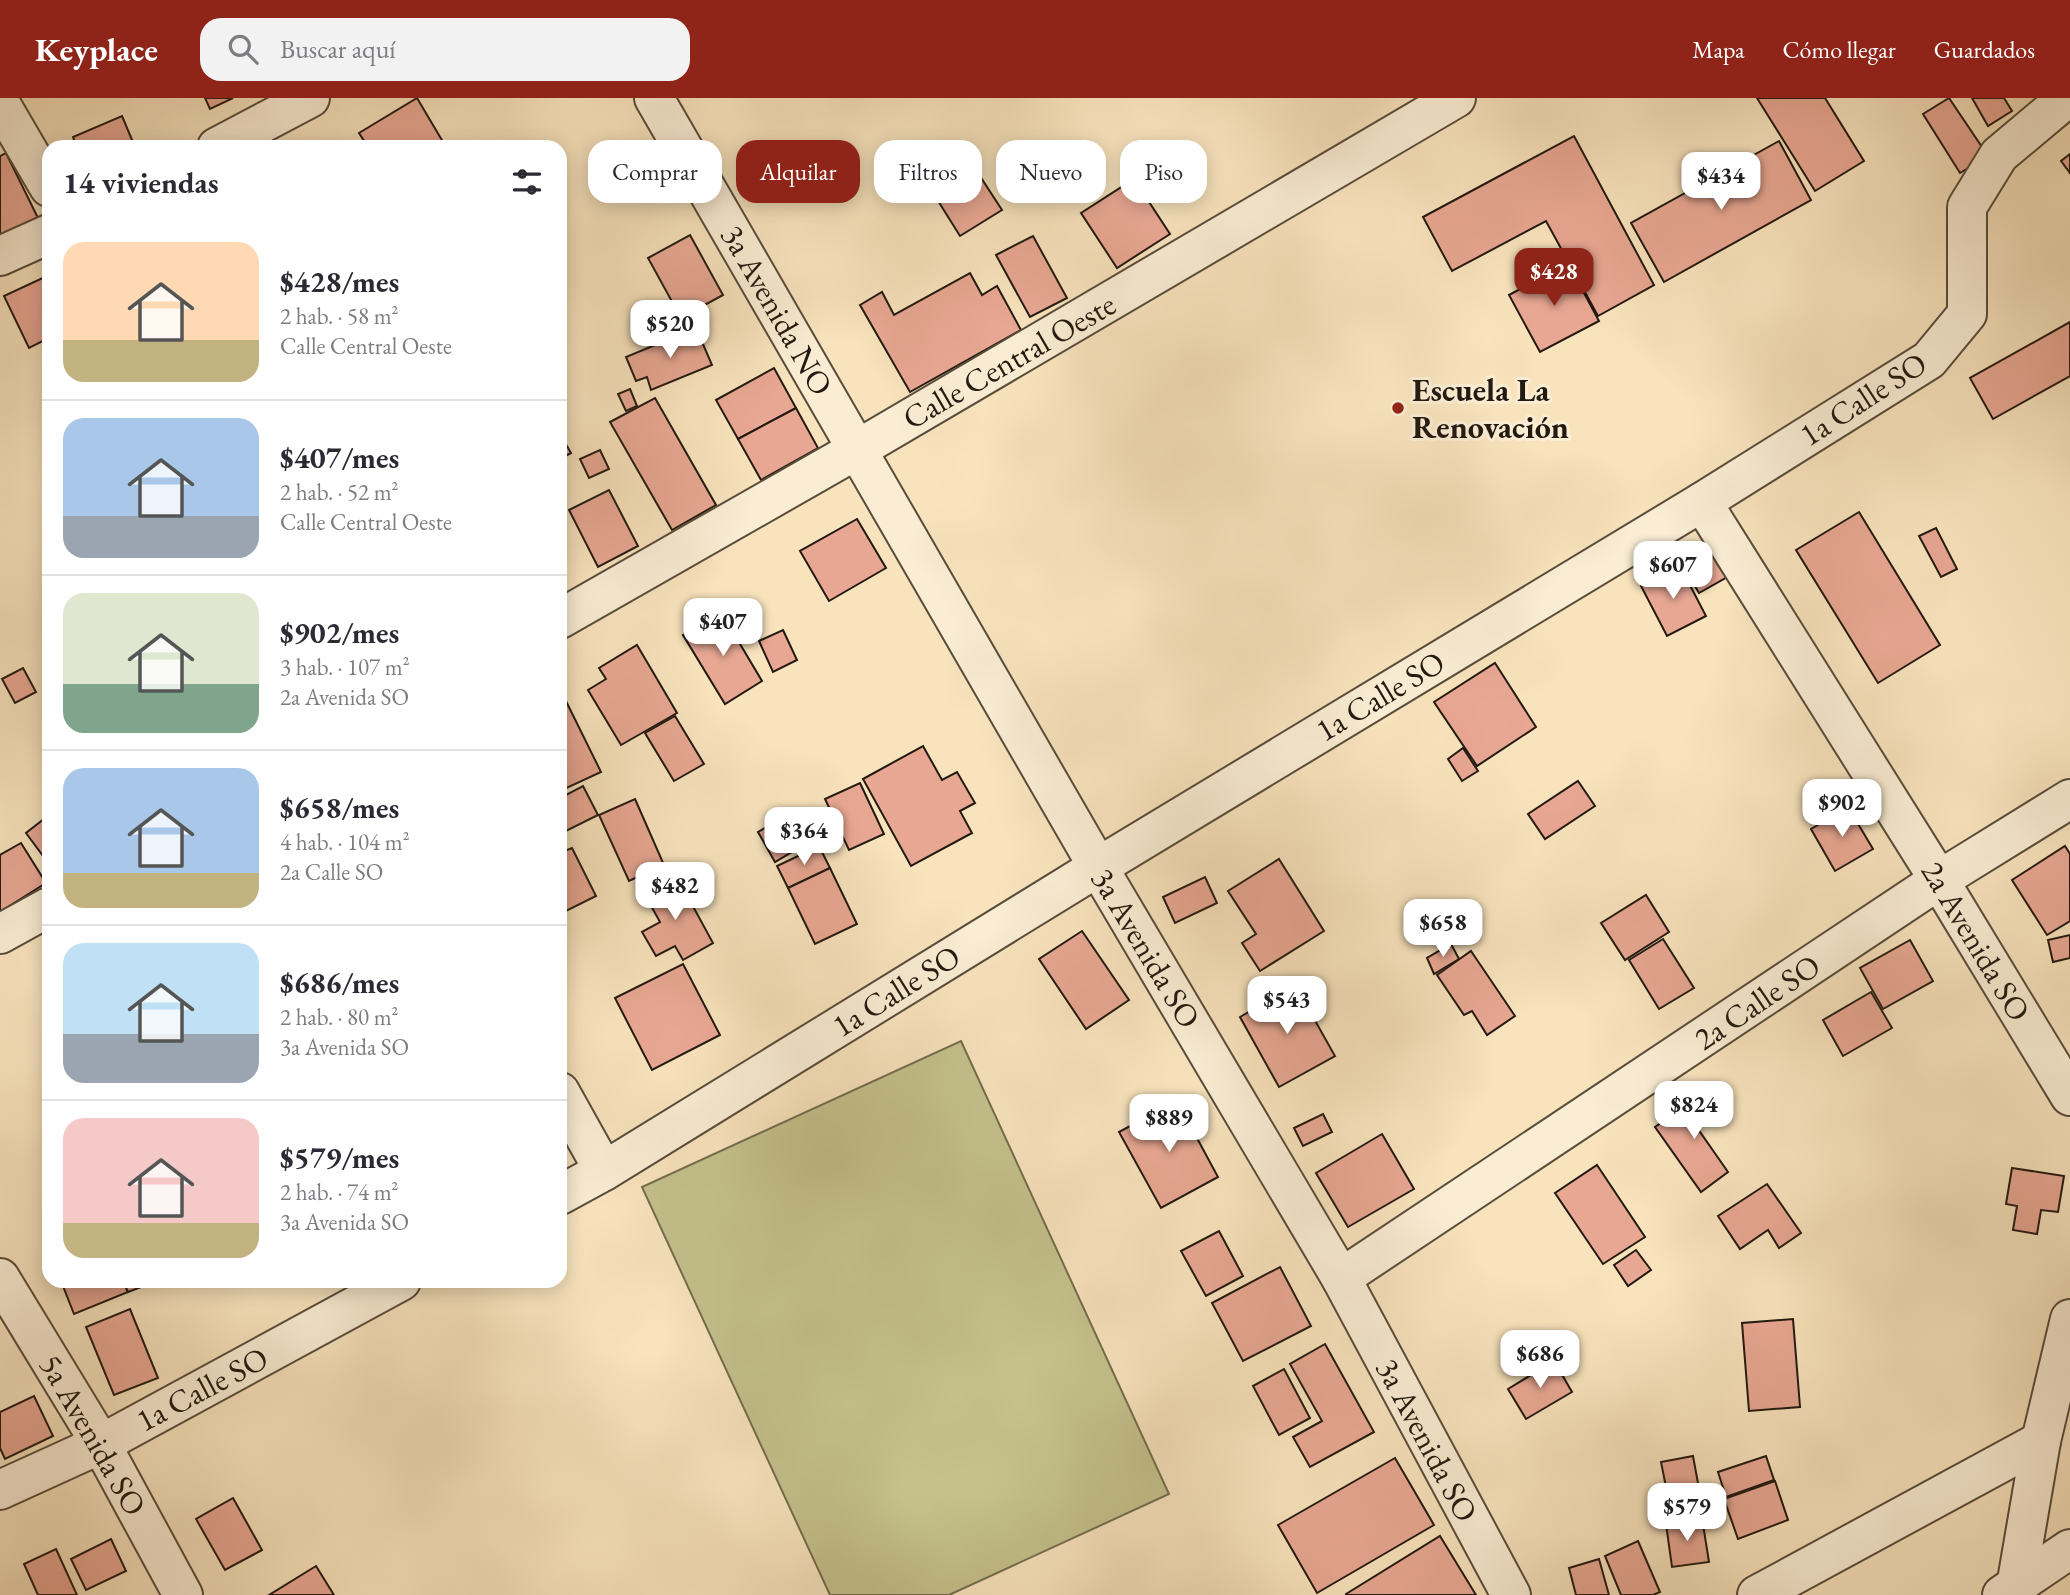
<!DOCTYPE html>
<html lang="es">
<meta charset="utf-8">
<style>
:root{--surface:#fff;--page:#f2f2f3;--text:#2b2b33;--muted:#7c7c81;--line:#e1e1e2;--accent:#8f2418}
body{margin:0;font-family:"EB Garamond",serif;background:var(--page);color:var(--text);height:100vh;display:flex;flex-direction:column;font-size:26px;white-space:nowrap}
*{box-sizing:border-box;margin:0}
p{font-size:23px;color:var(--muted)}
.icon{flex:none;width:38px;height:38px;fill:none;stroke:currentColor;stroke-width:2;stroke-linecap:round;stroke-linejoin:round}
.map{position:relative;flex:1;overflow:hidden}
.drawer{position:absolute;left:42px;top:42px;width:525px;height:1148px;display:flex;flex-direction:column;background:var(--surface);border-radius:21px;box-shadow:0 4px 18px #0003}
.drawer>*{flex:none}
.top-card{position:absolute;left:588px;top:42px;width:665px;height:63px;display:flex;gap:14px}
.price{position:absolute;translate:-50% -60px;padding:0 16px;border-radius:14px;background:#fff;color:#222;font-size:23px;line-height:46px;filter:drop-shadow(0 2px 4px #0008)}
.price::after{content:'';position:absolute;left:50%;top:42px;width:21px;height:16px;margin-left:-10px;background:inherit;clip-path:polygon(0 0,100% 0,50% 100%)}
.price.selected{background:var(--accent);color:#fff}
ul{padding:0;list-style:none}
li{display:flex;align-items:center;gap:21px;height:175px;padding:0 21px}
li+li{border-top:2px solid var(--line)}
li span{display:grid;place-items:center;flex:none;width:196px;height:140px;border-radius:21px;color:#555}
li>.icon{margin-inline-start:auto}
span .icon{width:84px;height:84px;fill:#fffc;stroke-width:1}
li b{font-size:30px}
h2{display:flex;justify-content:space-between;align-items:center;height:84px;padding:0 21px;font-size:30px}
.chip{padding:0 24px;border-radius:21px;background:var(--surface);box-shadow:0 4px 18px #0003;font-size:24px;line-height:63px}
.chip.selected{background:var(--accent);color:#fff}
header{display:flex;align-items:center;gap:42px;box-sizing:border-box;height:98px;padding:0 35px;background:var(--accent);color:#fff}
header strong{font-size:33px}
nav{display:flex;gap:38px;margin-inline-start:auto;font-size:24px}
.search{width:490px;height:63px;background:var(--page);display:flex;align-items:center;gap:18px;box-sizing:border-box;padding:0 24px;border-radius:21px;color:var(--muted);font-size:26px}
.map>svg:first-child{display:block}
.green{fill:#c4c18c;stroke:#736d4e;stroke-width:2}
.building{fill:#e8a793;stroke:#221910;stroke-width:2}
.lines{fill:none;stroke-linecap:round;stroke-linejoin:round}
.minor-casing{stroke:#584c3b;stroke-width:42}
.minor{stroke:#faedd4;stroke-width:38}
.poi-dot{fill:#8f2418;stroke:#faedd4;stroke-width:2.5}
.labels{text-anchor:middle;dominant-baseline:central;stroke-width:6;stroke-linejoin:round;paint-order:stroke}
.street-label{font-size:32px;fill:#221910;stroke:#faedd4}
.poi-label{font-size:32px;font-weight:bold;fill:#221910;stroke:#faedd4;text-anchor:start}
</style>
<header>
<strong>Keyplace</strong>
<div class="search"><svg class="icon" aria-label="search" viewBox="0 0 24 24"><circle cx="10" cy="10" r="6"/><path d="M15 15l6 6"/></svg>Buscar aquí</div>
<nav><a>Mapa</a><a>Cómo llegar</a><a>Guardados</a></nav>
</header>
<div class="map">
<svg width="2070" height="1497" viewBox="0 0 2070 1497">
<rect width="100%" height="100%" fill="#f8e3bd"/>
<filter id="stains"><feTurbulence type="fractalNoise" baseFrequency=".00286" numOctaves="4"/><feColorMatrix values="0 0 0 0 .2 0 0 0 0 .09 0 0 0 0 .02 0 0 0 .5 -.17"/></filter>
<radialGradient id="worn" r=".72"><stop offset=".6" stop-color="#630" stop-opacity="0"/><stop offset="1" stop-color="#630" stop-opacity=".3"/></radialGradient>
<polygon class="green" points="961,943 1169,1396 949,1497 830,1497 642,1089"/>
<g class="building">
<polygon points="205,0 233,0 210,11"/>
<polygon points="417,0 446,49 368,49 359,35"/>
<polygon points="1757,0 1825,0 1864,63 1815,93"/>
<polygon points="1949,0 1988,58 1960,75 1923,16"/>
<polygon points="1972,0 2004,0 2012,13 1988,28"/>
<polygon points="122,18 135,49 77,49 73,39"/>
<polygon points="1574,38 1654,187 1598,218 1546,123 1452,173 1423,119"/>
<polygon points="1779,43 1811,102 1664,184 1631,125"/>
<polygon points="6,55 38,120 0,138 0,58"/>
<polygon points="2070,56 2070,75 2061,63"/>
<polygon points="976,72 1002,112 960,138 935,98"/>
<polygon points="1134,81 1170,136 1117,170 1081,115"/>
<polygon points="690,137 723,197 681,220 648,160"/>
<polygon points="1033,138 1067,200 1030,219 996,157"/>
<polygon points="1568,165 1599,223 1540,254 1509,197"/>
<polygon points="970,175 982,197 997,188 1021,232 910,294 860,207 882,194 894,217"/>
<polygon points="49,177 49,240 29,250 4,198"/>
<polygon points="2070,224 2070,278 1993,321 1970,280"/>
<polygon points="696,230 712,267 651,292 647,279 636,283 626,259"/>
<polygon points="774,270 796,310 738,341 716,302"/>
<polygon points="630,291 637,308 626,313 618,296"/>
<polygon points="655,300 716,407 672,432 610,324"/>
<polygon points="796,310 818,350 761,382 738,341"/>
<polygon points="560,336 571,355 560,361"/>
<polygon points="600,352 609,371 589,380 580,361"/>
<polygon points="609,392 638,448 598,469 569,412"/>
<polygon points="1859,414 1940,547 1878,585 1796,452"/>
<polygon points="857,421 886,470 829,503 800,453"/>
<polygon points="1936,430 1957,471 1941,479 1919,438"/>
<polygon points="1715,450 1729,478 1699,495 1683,468"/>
<polygon points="1680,468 1706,518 1667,538 1641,488"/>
<polygon points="721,514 762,583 725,606 683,537"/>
<polygon points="783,532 797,562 773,574 759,543"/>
<polygon points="637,547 677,615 621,647 588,592 606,581 599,570"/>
<polygon points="1495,565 1536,629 1477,668 1434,604"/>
<polygon points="23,570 36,594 15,605 2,581"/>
<polygon points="561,593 601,674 560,693 560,594"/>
<polygon points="675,618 704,666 674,683 645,635"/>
<polygon points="923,648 942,682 957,674 975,705 960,713 972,735 911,768 863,681"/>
<polygon points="1463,650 1478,673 1462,683 1448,661"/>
<polygon points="1578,683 1595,708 1545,741 1528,716"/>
<polygon points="860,685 884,736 849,752 825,701"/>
<polygon points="583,688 598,717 560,736 560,700"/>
<polygon points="635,701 664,767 629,783 599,717"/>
<polygon points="1848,709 1873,751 1835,773 1811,731"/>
<polygon points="789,716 807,745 775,764 758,734"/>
<polygon points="49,717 49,766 26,735"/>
<polygon points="21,745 46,785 0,814 0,757"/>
<polygon points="819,748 830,770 788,790 777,768"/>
<polygon points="2065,748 2070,756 2070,823 2047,837 2012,782"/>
<polygon points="572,750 596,798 560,816 560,755"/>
<polygon points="1279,761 1324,833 1260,873 1242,845 1256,836 1228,793"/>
<polygon points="830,770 857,826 815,846 788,790"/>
<polygon points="677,779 713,845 683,862 675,848 656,858 642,834 660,824 645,797"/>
<polygon points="1205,779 1217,805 1175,825 1163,799"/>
<polygon points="1646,797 1669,834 1625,862 1601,825"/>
<polygon points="1082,833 1129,902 1086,931 1039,861"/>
<polygon points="2070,837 2070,860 2053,864 2048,842"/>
<polygon points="1663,841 1694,890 1659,911 1629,862"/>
<polygon points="1910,842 1933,883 1883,911 1860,870"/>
<polygon points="1451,846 1459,861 1434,876 1427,860"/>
<polygon points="1471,853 1515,918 1487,937 1472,913 1464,917 1437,877"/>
<polygon points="683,866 720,937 652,972 615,900"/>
<polygon points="1295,887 1335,958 1279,989 1240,919"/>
<polygon points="1871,894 1892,930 1843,958 1823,922"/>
<polygon points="1705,994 1720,1016 1698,1031 1728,1074 1701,1094 1655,1029"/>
<polygon points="1177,1003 1218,1079 1161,1110 1119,1034"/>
<polygon points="1323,1016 1332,1034 1303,1048 1294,1030"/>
<polygon points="1382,1036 1414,1091 1348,1129 1316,1075"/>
<polygon points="1597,1067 1645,1139 1603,1166 1555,1095"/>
<polygon points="2012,1070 2064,1078 2058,1114 2041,1112 2037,1136 2013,1132 2017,1108 2006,1106"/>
<polygon points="1767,1086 1801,1135 1779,1150 1768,1132 1740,1151 1718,1118"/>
<polygon points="1219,1133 1243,1178 1206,1198 1181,1153"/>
<polygon points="1636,1152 1651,1172 1628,1188 1614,1167"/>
<polygon points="1280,1169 1311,1228 1243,1263 1212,1205"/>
<polygon points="61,1183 123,1183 128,1194 74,1216"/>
<polygon points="123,1183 157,1183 128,1194"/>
<polygon points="130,1211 158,1280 114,1297 86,1229"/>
<polygon points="1793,1221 1800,1309 1749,1313 1742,1225"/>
<polygon points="1325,1246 1374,1334 1310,1369 1293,1339 1322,1323 1290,1266"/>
<polygon points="1554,1263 1572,1294 1526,1321 1508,1291"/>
<polygon points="1284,1271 1310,1320 1279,1337 1253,1288"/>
<polygon points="34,1298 53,1338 5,1361 0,1350 0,1314"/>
<polygon points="1693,1358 1702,1407 1671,1414 1661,1364"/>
<polygon points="1766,1358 1774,1382 1726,1399 1718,1374"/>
<polygon points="1395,1360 1434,1427 1317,1495 1278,1427"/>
<polygon points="1775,1383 1788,1422 1738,1441 1724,1401"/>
<polygon points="233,1400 262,1452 225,1472 196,1421"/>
<polygon points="1702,1420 1709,1464 1672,1469 1666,1426"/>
<polygon points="1440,1438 1476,1497 1346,1497 1346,1496"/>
<polygon points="111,1441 126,1473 86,1492 71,1461"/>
<polygon points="1638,1443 1660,1494 1653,1497 1621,1497 1605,1458"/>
<polygon points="56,1451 77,1497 38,1497 24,1466"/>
<polygon points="1599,1461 1609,1497 1576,1497 1569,1470"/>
<polygon points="316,1468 334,1497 269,1497"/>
</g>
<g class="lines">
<defs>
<g id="minor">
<polyline points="654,0 1098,769 1341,1180 1511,1497"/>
<polyline points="0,5 49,89"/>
<polyline points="217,49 310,0"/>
<polyline points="0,158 49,136"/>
<polyline points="1702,404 1939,782 2070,998"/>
<polyline points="560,521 858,351 1456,0"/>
<polyline points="0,836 49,809"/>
<polyline points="560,994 604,1073"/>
<polyline points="560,1097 604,1073 1098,769 1702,404 1929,262 1967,216 1967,109 1999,57 2067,0"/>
<polyline points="0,1180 101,1346 183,1497"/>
<polyline points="1341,1180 1939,782 2070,701"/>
<polyline points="0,1392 101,1346 401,1183"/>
<polyline points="2016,1489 2041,1343 2070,1221"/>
<polyline points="1757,1497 2041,1343"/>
<polyline points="2002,1497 2070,1451"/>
</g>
</defs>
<use href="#minor" class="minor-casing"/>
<use href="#minor" class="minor"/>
</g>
<circle class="poi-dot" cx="1398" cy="310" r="7"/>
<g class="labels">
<g class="street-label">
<text transform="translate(777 212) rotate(60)">3a Avenida NO</text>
<text transform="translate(1009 263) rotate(-30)">Calle Central Oeste</text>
<text transform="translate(1863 301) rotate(-33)">1a Calle SO</text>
<text transform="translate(1380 598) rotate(-31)">1a Calle SO</text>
<text transform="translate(1976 843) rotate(59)">2a Avenida SO</text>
<text transform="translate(1146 850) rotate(59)">3a Avenida SO</text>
<text transform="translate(896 893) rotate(-32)">1a Calle SO</text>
<text transform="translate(1757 904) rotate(-34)">2a Calle SO</text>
<text transform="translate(202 1291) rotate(-28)">1a Calle SO</text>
<text transform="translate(93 1337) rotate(60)">5a Avenida SO</text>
<text transform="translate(1427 1342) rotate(62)">3a Avenida SO</text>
</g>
<g class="poi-label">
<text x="1412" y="292">Escuela La<tspan x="1412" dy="37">Renovación</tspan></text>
</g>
</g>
<rect width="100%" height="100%" filter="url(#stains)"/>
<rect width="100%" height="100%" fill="url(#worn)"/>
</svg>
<b class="price" style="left:1721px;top:114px">$434</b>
<b class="price selected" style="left:1554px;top:210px">$428</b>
<b class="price" style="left:670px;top:262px">$520</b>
<b class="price" style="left:1673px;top:503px">$607</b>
<b class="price" style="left:723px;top:560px">$407</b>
<b class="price" style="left:1842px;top:741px">$902</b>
<b class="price" style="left:804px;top:769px">$364</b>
<b class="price" style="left:675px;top:824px">$482</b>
<b class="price" style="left:1443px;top:861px">$658</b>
<b class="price" style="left:1287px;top:938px">$543</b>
<b class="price" style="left:1694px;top:1043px">$824</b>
<b class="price" style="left:1169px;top:1056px">$889</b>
<b class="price" style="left:1540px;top:1292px">$686</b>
<b class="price" style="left:1687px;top:1445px">$579</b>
<div class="top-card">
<a class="chip">Comprar</a>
<a class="chip selected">Alquilar</a>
<a class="chip">Filtros</a>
<a class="chip">Nuevo</a>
<a class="chip">Piso</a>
</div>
<section class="drawer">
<h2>14 viviendas<svg class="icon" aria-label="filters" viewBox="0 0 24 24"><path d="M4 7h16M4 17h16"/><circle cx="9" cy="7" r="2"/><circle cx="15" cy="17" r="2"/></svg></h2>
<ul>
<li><span style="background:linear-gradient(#ffd9b3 70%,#c2b280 0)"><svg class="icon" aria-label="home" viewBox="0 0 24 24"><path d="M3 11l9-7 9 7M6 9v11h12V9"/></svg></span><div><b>$428/mes</b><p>2 hab. · 58 m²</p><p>Calle Central Oeste</p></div></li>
<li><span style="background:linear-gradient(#a9c7e8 70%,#9aa5b1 0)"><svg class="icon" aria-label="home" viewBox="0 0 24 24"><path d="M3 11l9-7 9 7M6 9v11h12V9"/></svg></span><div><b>$407/mes</b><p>2 hab. · 52 m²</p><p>Calle Central Oeste</p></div></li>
<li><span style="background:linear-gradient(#dfe7d0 65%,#7fa58c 0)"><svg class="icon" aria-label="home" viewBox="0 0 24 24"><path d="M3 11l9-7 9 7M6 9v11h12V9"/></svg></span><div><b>$902/mes</b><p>3 hab. · 107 m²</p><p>2a Avenida SO</p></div></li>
<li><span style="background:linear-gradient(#a9c7e8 75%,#c2b280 0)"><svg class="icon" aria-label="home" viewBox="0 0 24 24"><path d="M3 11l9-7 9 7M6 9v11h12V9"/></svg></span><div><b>$658/mes</b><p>4 hab. · 104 m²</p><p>2a Calle SO</p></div></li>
<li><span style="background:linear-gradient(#bfe0f5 65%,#9aa5b1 0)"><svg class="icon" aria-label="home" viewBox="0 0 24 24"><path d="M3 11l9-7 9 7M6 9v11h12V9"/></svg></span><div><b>$686/mes</b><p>2 hab. · 80 m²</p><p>3a Avenida SO</p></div></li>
<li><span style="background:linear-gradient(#f6c9c9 75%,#c2b280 0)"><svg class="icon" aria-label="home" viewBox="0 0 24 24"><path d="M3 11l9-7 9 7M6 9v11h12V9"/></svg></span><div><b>$579/mes</b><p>2 hab. · 74 m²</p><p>3a Avenida SO</p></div></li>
</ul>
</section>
</div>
